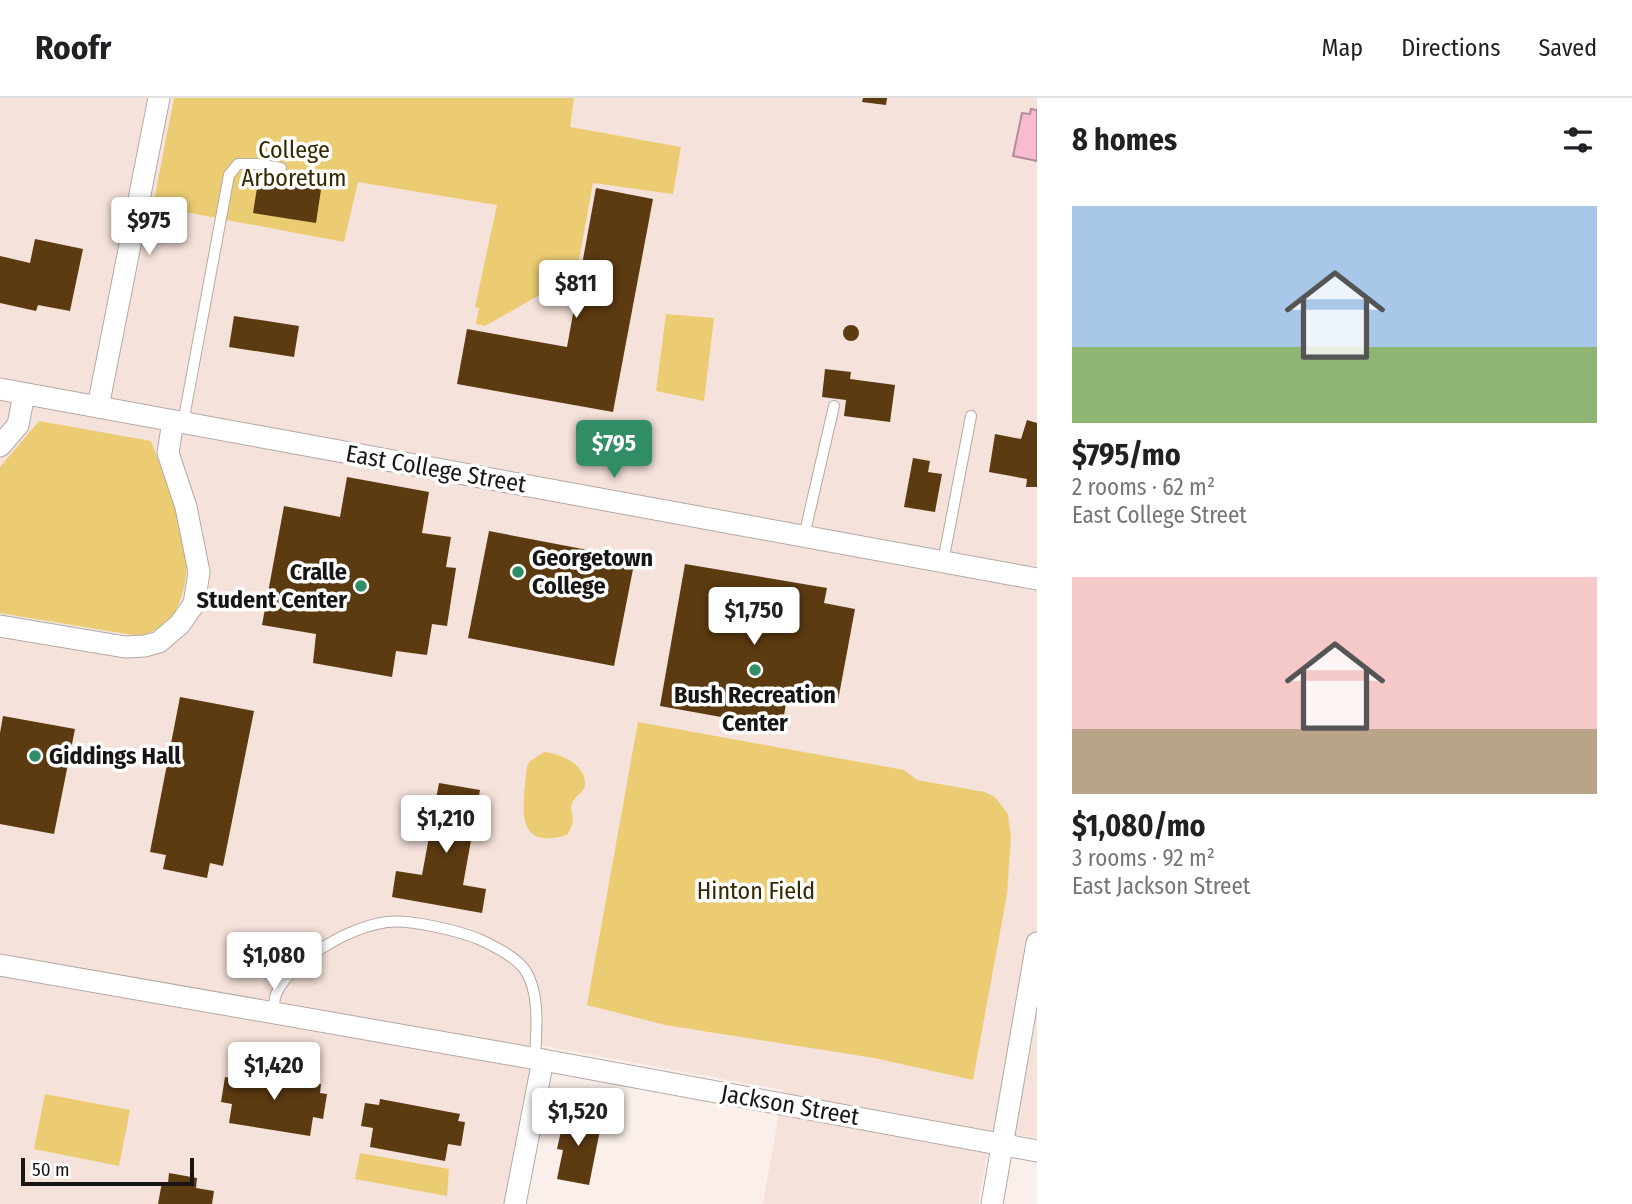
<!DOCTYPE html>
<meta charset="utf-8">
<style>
:root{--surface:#fff;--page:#f2f2f2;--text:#202124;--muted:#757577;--line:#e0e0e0;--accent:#308d65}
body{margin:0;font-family:"Fira Sans Condensed",sans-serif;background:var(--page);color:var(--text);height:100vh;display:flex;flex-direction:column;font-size:26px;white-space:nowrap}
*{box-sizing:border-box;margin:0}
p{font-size:23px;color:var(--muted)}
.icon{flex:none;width:38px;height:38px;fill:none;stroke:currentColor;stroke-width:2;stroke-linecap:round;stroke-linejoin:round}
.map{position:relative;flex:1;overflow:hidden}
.sheet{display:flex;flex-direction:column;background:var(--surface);width:595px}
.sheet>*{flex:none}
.scale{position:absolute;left:21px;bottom:18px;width:173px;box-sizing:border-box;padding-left:7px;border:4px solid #191514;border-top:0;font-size:19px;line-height:24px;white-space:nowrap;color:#191514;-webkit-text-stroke:5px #fff;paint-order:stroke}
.price{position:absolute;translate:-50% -60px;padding:0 16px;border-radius:7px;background:#fff;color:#222;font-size:23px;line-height:46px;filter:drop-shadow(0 2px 4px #0008)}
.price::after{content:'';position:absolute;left:50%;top:42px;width:21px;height:16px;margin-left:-10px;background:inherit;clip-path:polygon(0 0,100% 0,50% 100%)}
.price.current{background:var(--accent);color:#fff}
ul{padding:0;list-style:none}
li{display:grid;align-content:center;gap:14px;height:371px;padding:0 35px}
li span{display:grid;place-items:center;height:217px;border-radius:0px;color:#555}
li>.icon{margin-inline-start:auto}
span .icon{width:126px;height:126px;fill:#fffc;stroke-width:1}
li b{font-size:30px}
h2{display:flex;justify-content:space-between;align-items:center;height:84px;padding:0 35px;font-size:30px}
header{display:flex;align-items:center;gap:42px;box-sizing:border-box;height:98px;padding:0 35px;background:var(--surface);border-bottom:2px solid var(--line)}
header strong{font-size:33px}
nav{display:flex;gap:38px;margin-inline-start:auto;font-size:24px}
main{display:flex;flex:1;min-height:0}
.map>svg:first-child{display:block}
.built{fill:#f5e2da}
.green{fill:#eccc72}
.water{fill:#f8bcd0;stroke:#b58a98;stroke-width:2}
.building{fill:#5d3b11}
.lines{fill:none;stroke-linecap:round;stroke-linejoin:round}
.service-casing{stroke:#b4a9a5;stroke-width:12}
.minor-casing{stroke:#b4a9a5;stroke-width:23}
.service{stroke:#fff;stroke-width:10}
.minor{stroke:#fff;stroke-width:21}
.poi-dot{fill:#308d65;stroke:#fff;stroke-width:2.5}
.labels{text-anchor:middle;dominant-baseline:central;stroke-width:7;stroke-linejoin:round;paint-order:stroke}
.park-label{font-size:24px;fill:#362900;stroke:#fff}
.street-label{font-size:24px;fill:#191514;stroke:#fff}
.poi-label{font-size:24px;font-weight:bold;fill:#191514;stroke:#fff;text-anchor:start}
</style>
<header>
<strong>Roofr</strong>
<nav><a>Map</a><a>Directions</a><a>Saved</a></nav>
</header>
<main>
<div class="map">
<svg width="1037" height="1106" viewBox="0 0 1037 1106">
<rect width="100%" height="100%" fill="#faefea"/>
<polygon class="built" points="0,0 1037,0 1037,1040 991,1033 978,1106 763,1106 783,992 539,947 508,1106 0,1106"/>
<g class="green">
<polygon points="174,0 574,0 570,29 681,49 673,96 593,85 579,161 568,181 485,228 476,226 479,210 475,209 497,107 358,84 344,144 153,108"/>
<polygon points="666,216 714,220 704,303 656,293"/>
<path d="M 39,323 L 151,343 C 169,393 201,453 179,505 C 177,510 175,516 172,520 C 164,530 151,534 139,538 L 0,515 L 0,369 Z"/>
<polygon points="638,624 904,672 917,682 985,694 995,699 1008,716 1011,739 1007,796 973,982 874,960 665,927 587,907"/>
<path d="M 544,654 C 561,656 586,666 585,687 C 584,695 575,697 572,705 C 568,716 579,718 567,737 C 511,754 524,703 527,668 L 530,663 Z"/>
<polygon points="45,996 130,1012 119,1068 34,1051"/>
<polygon points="360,1055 449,1071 447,1098 355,1081"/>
</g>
<polygon class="water" points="1031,11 1037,12 1037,63 1013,58 1022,15 1030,16"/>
<g class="building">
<polygon points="863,0 887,0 886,7 862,4"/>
<polygon points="259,77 322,85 316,125 253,115"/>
<polygon points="596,90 653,101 613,314 457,286 467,231 567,249"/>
<polygon points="35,141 83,151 70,213 38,207 36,213 0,205 0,158 30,165"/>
<polygon points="234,218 299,228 294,259 229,249"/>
<circle cx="851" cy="235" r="8"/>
<polygon points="825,271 851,274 850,281 895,287 890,324 844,318 846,302 822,299"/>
<polygon points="1027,322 1037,325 1037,389 1026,389 1027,381 989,374 995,336 1021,341"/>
<polygon points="913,360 930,363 928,374 942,376 935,414 904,409"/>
<polygon points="347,379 429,394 422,435 451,439 446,469 456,470 447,528 432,526 427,557 396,553 392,579 313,565 316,536 262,527 284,408 340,419"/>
<polygon points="489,433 635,461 614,568 468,540"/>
<polygon points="685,466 827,490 824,505 855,511 837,608 787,599 782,630 660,608"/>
<polygon points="180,599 254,613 223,768 210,765 207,780 163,771 166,757 150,754"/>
<polygon points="3,618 75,631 54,736 0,726 0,635"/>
<polygon points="439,685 480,692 463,787 486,791 482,815 392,799 396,773 422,777"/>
<polygon points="237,972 321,986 320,995 327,996 323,1021 313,1019 310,1038 229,1025 232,1006 221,1004 225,979 236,981"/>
<polygon points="380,1001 460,1016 458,1023 465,1024 461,1048 448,1046 445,1063 370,1049 373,1030 361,1028 365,1005 379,1007"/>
<polygon points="565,1015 602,1022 589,1087 557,1081 563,1052 557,1051"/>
<polygon points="169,1075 197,1080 196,1090 214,1093 212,1106 158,1106 162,1084 168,1085"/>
</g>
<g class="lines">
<defs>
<g id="service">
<polyline points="183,325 229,77 238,66 257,66 281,70"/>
<polyline points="804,438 834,308"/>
<polyline points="943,464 971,318"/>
<path d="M 273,915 C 274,908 274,900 277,894 C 294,860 351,829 387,824 C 410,821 460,833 481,842 C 496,849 516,859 525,872 C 541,896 536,934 535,961"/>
</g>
<g id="minor">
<polyline points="0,291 1037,481"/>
<polyline points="98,309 159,0"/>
<polyline points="0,348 18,327 24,296"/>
<polyline points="0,528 125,549 145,548 159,544 180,526 194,506 199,474 186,409 168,355 173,323"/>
<polyline points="0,867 543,962 1037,1053"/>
<polyline points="515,1106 543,962"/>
<polyline points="992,1106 1037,845"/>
</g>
</defs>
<use href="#service" class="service-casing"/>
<use href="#minor" class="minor-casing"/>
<use href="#service" class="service"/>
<use href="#minor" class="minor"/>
</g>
<g class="poi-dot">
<circle cx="518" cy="474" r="7"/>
<circle cx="361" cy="488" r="7"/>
<circle cx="755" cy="572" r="7"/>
<circle cx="35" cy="658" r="7"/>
</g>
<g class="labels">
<g class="park-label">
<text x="294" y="52">College<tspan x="294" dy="28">Arboretum</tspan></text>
<text x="756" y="793">Hinton Field</text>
</g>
<g class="street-label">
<text transform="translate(436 371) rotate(10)">East College Street</text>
<text transform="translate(790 1007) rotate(10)">Jackson Street</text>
</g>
<g class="poi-label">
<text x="532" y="460">Georgetown<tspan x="532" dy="28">College</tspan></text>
<text x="347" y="474" text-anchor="end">Cralle<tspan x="347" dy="28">Student Center</tspan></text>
<text x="755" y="597" text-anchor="middle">Bush Recreation<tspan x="755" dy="28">Center</tspan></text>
<text x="49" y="658">Giddings Hall</text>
</g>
</g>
</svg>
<div class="scale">50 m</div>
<b class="price" style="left:149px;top:159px">$975</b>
<b class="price" style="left:576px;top:222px">$811</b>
<b class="price current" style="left:614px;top:382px">$795</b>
<b class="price" style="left:754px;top:549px">$1,750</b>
<b class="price" style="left:446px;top:757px">$1,210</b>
<b class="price" style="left:274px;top:894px">$1,080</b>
<b class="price" style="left:274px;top:1004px">$1,420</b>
<b class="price" style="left:578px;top:1050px">$1,520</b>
</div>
<section class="sheet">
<h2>8 homes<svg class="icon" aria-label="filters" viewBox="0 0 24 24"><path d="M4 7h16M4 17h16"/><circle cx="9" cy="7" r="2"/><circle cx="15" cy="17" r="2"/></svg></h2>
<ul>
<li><span style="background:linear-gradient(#a9c7e8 65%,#8fb573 0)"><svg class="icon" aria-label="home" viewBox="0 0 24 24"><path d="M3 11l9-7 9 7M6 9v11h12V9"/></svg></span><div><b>$795/mo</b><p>2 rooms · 62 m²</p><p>East College Street</p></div></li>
<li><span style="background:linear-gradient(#f6c9c9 70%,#b9a48a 0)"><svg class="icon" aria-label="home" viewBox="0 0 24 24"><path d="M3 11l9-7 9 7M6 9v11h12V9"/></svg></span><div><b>$1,080/mo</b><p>3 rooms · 92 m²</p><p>East Jackson Street</p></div></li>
</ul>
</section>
</main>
